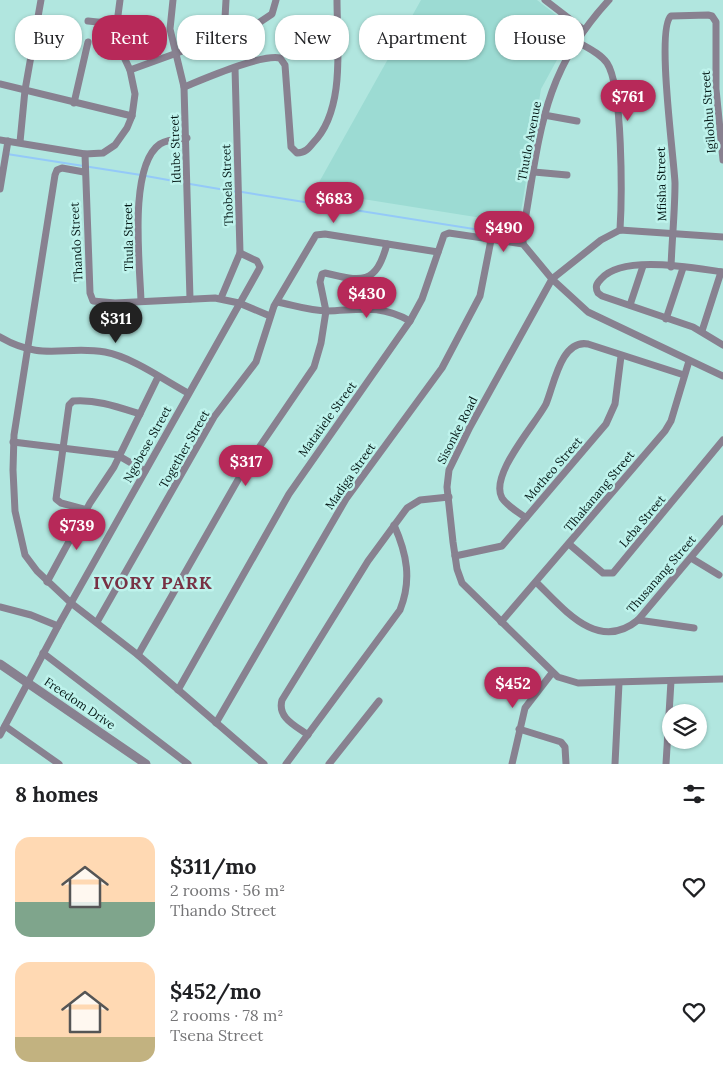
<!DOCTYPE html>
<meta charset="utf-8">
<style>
:root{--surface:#fff;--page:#f2f2f2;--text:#202124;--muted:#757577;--accent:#b72959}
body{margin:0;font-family:Lora,serif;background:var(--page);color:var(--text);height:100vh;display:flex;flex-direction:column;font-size:19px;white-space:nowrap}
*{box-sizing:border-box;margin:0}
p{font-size:16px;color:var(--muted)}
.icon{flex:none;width:28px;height:28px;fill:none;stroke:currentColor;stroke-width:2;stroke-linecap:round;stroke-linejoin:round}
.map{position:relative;height:764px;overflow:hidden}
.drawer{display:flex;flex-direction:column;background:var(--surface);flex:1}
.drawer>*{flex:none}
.top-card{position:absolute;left:15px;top:15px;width:694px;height:45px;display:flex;gap:10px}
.controls{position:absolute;left:662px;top:704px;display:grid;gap:10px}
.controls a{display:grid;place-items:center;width:45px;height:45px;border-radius:50%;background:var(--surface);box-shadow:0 1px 4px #0004;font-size:25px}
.price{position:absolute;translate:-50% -42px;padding:0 11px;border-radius:18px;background:var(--accent);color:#fff;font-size:16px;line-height:32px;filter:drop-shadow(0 1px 2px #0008)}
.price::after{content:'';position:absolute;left:50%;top:30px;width:15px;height:11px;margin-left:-8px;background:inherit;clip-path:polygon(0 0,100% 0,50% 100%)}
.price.active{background:#222;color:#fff}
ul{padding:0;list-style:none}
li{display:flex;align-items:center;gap:15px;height:125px;padding:0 15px}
li span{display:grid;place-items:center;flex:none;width:140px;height:100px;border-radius:15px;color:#555}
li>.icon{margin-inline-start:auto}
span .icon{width:60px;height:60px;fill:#fffc;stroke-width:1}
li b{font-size:21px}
h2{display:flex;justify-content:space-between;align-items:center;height:60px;padding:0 15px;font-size:21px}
.pill{padding:0 18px;border-radius:20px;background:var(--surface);box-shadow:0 1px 4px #0004;font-size:18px;line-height:45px}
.pill.active{background:var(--accent);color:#fff}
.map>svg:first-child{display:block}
.built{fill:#9cdbd3}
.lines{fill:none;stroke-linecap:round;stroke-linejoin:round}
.stream{stroke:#94c9f8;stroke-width:2}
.minor{stroke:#888190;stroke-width:7}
.tertiary{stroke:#888190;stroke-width:9}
.labels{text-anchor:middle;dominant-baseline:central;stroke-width:5;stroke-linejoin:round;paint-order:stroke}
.street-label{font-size:12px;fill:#041816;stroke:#bef3ec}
.district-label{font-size:18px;font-weight:bold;letter-spacing:1px;fill:#783144;stroke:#bef3ec}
</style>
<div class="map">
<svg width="723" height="764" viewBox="0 0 723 764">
<rect width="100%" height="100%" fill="#b1e6df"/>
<polygon class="built" points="421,0 537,0 574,29 541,89 519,224 369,200 313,193"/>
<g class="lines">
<g class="stream">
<polyline points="7,154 141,175"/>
<polyline points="146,176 185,183"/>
<polyline points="190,184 237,192"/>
<polyline points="242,192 512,235"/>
</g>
<g class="minor">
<polyline points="173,0 170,29 184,87 190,299"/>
<polyline points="545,0 584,30"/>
<polyline points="88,21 116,24"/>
<polyline points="224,36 226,0"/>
<path d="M 576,41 C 586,47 600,53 607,63 C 623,87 622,198 620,230"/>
<polyline points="130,70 257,24 272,14 276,0"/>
<polyline points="0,84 132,116"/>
<path d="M 184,87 C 204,79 261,54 280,58 L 285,65 L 291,147 L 297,153 C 305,153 309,148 313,143 C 346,110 337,43 337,0"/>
<polyline points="74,103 88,42"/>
<polyline points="544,115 577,121"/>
<polyline points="0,140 85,154 103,153 115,145 127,128 132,116 135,94 130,70 115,38 120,0"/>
<polyline points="20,142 25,90 41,0"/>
<polyline points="85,154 90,293 93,301 115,303 215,298 239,303 270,316"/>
<polyline points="84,172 62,168 57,170 55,175 14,435 13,470 15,511 25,555 37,571 71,603 138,655 264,764"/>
<polyline points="534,172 567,175"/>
<polyline points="0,189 8,141"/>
<polyline points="723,237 620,230 601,240 552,279 470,427 449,470 447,487 453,542 457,569 462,583 558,677 578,683 723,679"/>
<path d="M 523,244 L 523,232 C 540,137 540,75 609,0"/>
<path d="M 671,267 C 672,239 675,210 675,183 C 674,158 656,28 671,16 L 708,15 L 712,16 L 716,22 L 716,89 L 723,160"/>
<path d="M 723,272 C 693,268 622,254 601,279 C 596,284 595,287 598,293 L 602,296 L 693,327 L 723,345"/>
<polyline points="221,298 240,253 235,68"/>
<path d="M 141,301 C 140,266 128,166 160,144 C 168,139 178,139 187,138"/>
<path d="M 277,302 C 293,305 310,311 327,311 C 360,310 379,304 410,321"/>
<polyline points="630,305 643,266"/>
<polyline points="666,319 683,268"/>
<polyline points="702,331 721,272"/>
<path d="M 0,337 C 43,362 64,345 105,352 C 132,357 164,380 188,393"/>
<polyline points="13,442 119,455"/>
<polyline points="119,456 145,471"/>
<path d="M 87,510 L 61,503 L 56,499 L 69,405 L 73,401 C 96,399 118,407 140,414"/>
<path d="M 526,518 C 518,512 507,506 502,498 C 489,475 535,425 546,404 C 554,385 561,339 588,344 L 684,375"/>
<polyline points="569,544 603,573 613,573 723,440"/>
<polyline points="455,556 502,546 606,424 615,404 621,356"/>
<polyline points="691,558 719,575"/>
<polyline points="47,582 90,503 114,467 158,377"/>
<path d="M 537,583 C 564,609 598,653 638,620 L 723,519"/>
<polyline points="0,607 31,615 58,626"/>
<polyline points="638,620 694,628"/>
<polyline points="97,622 214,417 256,362 274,306 316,235 325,234 438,252"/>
<polyline points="501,622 665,431 671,421 689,361"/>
<polyline points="43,653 188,764"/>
<path d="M 138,655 L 243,471 L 314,367 L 321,343 L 326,311 L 320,282 L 322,274 L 325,273 C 362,282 376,285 387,244"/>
<polyline points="178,690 289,494 410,321 422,299 444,235 449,233 523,244 552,279 588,312 723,376"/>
<polyline points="216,723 346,499 442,368 480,296 491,240"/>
<polyline points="5,726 59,764"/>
<polyline points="519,729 561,742 565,747 566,764"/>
<polyline points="0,735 58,626 258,271 260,267 257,261 240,253"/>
<path d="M 308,735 C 296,726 277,718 282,700 L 368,561 L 407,508 L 420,500 L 449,497"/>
<path d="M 286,764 L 400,610 C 412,580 407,554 394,525"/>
<polyline points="329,764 379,701"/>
<polyline points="512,764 525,708 552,673"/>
<polyline points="615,764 619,683"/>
<polyline points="666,764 671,681"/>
</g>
<polyline class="tertiary" points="0,664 146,764"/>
</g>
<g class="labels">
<g class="street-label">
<text transform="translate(708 112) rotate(-94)">Igilobhu Street</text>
<text transform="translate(529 141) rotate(-79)">Thutlo Avenue</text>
<text transform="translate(175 149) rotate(-92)">Idube Street</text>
<text transform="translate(661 184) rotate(-91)">Mfisha Street</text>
<text transform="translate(227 185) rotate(-92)">Thobela Street</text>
<text transform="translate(128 237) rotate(-91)">Thula Street</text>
<text transform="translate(76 242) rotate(-93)">Thando Street</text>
<text transform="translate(327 419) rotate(-54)">Matatiele Street</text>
<text transform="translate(457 430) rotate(-63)">Sisonke Road</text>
<text transform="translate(147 444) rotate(-61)">Ngobese Street</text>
<text transform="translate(184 449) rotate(-60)">Together Street</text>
<text transform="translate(553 469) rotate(-49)">Motheo Street</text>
<text transform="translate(350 476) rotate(-55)">Madiga Street</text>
<text transform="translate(599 491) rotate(-50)">Tlhakanang Street</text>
<text transform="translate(642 521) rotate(-50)">Leba Street</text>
<text transform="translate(661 574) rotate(-49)">Thusanang Street</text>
<text transform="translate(80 703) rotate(34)">Freedom Drive</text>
</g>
<g class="district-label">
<text x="153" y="582">IVORY PARK</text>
</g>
</g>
</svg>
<div class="controls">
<a><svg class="icon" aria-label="layers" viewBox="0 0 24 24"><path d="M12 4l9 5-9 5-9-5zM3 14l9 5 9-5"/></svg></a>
</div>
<b class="price" style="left:628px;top:122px">$761</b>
<b class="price" style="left:334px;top:224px">$683</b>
<b class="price" style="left:504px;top:253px">$490</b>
<b class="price" style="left:367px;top:319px">$430</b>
<b class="price active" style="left:116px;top:344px">$311</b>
<b class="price" style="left:246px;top:487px">$317</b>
<b class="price" style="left:77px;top:551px">$739</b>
<b class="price" style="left:513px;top:709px">$452</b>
<div class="top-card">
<a class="pill">Buy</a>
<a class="pill active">Rent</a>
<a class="pill">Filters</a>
<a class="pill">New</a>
<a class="pill">Apartment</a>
<a class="pill">House</a>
</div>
</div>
<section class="drawer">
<h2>8 homes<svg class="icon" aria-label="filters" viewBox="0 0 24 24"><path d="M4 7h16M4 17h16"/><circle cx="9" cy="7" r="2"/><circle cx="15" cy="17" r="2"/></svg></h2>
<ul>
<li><span style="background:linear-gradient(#ffd9b3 65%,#7fa58c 0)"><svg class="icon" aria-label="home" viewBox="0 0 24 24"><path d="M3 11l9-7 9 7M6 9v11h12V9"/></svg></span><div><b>$311/mo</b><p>2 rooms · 56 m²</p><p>Thando Street</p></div><svg class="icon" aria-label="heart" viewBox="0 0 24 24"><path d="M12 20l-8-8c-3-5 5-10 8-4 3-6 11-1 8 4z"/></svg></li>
<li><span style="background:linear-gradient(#ffd9b3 75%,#c2b280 0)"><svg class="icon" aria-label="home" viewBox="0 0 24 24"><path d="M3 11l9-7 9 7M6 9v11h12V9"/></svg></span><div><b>$452/mo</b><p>2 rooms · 78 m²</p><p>Tsena Street</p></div><svg class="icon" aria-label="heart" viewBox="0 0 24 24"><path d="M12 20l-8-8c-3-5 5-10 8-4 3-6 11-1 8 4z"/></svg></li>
</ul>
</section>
